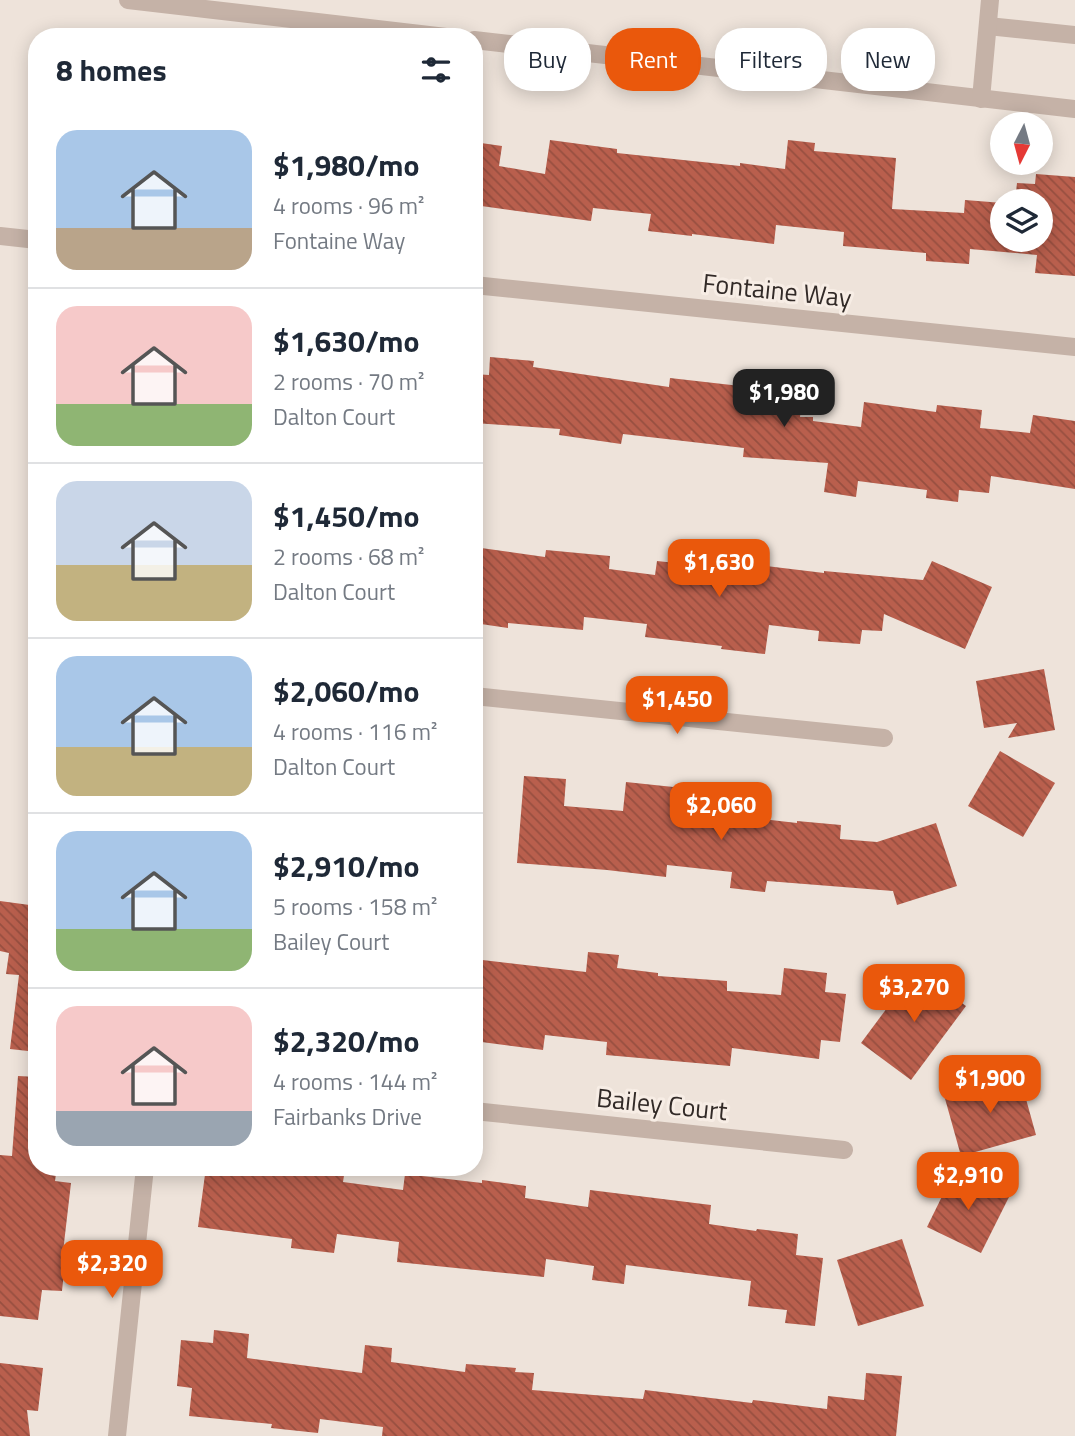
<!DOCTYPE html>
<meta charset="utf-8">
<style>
:root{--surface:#fff;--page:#f6f6f7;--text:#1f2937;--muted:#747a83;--line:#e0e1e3;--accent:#ea580c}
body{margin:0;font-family:"Titillium Web",sans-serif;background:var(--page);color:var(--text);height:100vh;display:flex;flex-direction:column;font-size:26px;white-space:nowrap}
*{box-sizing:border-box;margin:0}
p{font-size:23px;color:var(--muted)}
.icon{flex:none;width:38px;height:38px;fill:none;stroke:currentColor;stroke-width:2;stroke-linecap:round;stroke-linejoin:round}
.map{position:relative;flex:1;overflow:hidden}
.panel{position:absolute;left:28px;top:28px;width:455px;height:1148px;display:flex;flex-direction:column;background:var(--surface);border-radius:28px;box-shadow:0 4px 18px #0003}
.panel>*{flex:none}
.hud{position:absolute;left:504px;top:28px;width:466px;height:63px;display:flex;gap:14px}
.needle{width:46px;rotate:186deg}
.controls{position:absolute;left:990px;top:112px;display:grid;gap:14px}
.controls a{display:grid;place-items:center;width:63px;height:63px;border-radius:50%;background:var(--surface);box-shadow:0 4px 18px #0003;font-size:35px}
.price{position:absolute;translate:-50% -60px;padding:0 16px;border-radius:14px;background:var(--accent);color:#fff;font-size:23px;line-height:46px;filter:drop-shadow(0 2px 4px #0008)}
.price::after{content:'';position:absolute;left:50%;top:42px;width:21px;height:16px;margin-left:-10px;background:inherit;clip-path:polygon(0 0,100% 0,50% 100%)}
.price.active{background:#222;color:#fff}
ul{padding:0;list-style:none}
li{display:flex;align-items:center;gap:21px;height:175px;padding:0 28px}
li+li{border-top:2px solid var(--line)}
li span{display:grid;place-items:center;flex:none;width:196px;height:140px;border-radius:21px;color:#555}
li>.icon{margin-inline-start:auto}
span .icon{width:84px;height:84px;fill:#fffc;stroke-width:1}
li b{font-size:30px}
h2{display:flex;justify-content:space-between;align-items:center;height:84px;padding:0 28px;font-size:30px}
.tag{padding:0 24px;border-radius:28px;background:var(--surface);box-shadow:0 4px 18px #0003;font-size:24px;line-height:63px}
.tag.active{background:var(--accent);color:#fff}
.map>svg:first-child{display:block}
.building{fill:url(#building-back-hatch)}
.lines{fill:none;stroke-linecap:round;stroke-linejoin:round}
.minor{stroke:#c5b2a7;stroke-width:18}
.labels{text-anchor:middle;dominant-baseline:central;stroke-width:6;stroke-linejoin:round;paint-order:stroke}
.street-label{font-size:26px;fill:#322a27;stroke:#f7ede5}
</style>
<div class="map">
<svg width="1075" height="1436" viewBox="0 0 1075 1436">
<defs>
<pattern id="building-back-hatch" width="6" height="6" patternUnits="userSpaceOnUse" patternTransform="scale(1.75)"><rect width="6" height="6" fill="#b95f4d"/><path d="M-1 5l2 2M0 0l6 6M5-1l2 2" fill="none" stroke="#974f40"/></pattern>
</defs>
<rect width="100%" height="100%" fill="#eee3da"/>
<g class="building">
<polygon points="550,140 617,149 617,153 740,166 740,163 785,169 788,140 815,143 814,151 896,158 892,209 964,213 965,200 1003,203 1003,240 1041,240 1041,201 1015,201 1017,183 1035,184 1036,174 1075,177 1075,276 1035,273 1037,255 970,249 969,264 926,261 926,253 843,246 844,232 776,225 774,244 692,234 692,236 648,231 651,214 593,208 591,221 474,205 474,142 502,146 499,166 545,174"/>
<polygon points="490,357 534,361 533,367 669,387 670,378 749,387 749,385 803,389 800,417 813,417 813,421 861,427 864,402 936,412 937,405 982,410 980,428 1030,433 1033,415 1075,421 1075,489 991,476 989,493 959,490 958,502 926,498 927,490 858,481 856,497 824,492 828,463 743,457 744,448 623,434 621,444 559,435 560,429 474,423 474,374 489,375"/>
<polygon points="474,547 545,557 546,550 610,556 609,569 655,575 657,561 731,569 732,562 824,573 824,571 923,580 932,561 992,587 965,649 884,614 882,631 862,630 860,644 818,641 819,631 769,625 765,654 721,649 722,646 645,637 647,624 584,617 583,630 508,623 508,628 474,623"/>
<polygon points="1044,669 1055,730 1008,738 1017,723 984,728 976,681"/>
<polygon points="1000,751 1055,783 1023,837 968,806"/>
<polygon points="524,776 566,779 564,806 623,811 626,782 749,795 746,817 797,823 797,821 841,825 840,839 877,842 936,823 957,886 897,905 893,891 767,881 765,892 730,888 732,872 667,865 666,877 607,870 517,863"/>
<polygon points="0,901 37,906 37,1052 10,1049 19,975 6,974 9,953 0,951"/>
<polygon points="588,952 619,955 617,968 658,973 658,976 727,981 727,991 781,995 784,968 827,973 825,992 846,994 840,1042 821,1040 819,1059 732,1048 730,1066 606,1055 607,1042 545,1035 543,1050 474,1041 474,959 586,972"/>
<polygon points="916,969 966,1006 911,1080 861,1043"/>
<polygon points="1019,1074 1036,1135 961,1156 944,1095"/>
<polygon points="18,1076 37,1077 37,1167 57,1167 55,1181 71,1183 63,1252 66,1253 62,1291 42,1290 38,1320 0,1316 0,1155 12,1156"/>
<polygon points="206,1167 248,1167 300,1174 301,1167 330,1167 345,1169 343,1182 403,1190 405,1174 482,1183 482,1180 526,1186 525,1198 588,1207 590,1190 711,1205 709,1224 756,1231 757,1229 798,1234 796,1255 823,1258 815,1326 785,1323 787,1310 748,1306 751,1281 626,1265 624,1284 592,1280 594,1266 546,1259 544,1277 397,1262 399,1242 337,1234 334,1253 291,1248 292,1239 198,1227"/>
<polygon points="955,1170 1009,1197 981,1253 927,1227"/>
<polygon points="902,1239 924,1306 858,1326 837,1260"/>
<polygon points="214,1330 249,1334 247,1358 362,1373 365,1345 392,1348 391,1362 465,1372 466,1364 516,1368 515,1372 534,1373 532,1390 643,1399 645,1390 752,1403 753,1400 827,1409 828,1396 864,1400 866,1373 902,1376 896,1436 382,1436 383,1427 320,1419 318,1433 271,1428 272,1424 189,1416 192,1388 177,1386 181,1340 213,1343"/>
<polygon points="0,1363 43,1368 38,1411 27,1410 30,1436 0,1436"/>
</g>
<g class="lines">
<g class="minor">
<polyline points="128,0 446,37"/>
<polyline points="988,26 1075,35"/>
<polyline points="474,40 1075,109"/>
<polyline points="981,99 990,0"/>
<polyline points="0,236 37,240"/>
<polyline points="474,285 1075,347"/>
<polyline points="474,696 884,738"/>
<polyline points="474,1111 844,1150"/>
<polyline points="117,1436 145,1167"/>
</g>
</g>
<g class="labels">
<g class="street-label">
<text transform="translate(777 290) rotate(6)">Fontaine Way</text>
<text transform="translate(662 1104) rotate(6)">Bailey Court</text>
</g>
</g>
</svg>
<div class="controls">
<a><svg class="needle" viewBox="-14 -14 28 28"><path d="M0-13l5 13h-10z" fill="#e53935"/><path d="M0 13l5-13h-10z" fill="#747a83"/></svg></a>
<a><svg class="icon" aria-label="layers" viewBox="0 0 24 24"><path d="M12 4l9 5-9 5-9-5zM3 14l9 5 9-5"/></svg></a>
</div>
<b class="price active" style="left:784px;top:429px">$1,980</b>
<b class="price" style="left:719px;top:599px">$1,630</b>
<b class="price" style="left:677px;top:736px">$1,450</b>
<b class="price" style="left:721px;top:842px">$2,060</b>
<b class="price" style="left:914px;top:1024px">$3,270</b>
<b class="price" style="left:990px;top:1115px">$1,900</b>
<b class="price" style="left:968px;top:1212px">$2,910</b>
<b class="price" style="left:112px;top:1300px">$2,320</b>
<div class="hud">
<a class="tag">Buy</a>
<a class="tag active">Rent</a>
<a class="tag">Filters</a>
<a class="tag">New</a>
</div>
<section class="panel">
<h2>8 homes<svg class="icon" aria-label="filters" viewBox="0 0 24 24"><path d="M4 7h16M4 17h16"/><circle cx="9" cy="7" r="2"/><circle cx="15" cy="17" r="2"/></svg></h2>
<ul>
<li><span style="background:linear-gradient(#a9c7e8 70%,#b9a48a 0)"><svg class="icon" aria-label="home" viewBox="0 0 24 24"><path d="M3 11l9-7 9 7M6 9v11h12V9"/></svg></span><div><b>$1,980/mo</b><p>4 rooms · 96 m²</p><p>Fontaine Way</p></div></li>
<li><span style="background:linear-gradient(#f6c9c9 70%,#8fb573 0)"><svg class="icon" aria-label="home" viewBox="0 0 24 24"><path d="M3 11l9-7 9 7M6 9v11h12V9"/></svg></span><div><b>$1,630/mo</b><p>2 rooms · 70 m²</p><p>Dalton Court</p></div></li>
<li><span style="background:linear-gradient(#c9d6e8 60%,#c2b280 0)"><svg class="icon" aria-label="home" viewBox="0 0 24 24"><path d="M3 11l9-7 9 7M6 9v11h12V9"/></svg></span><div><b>$1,450/mo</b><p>2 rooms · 68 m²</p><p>Dalton Court</p></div></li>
<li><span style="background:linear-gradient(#a9c7e8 65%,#c2b280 0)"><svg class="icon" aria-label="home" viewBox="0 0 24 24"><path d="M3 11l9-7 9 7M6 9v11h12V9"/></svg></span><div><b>$2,060/mo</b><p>4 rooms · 116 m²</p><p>Dalton Court</p></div></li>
<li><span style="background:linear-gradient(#a9c7e8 70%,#8fb573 0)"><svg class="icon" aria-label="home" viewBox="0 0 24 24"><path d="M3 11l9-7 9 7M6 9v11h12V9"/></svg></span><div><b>$2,910/mo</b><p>5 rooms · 158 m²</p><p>Bailey Court</p></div></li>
<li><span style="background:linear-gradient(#f6c9c9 75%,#9aa5b1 0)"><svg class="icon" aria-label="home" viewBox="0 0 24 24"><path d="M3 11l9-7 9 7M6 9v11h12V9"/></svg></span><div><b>$2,320/mo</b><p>4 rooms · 144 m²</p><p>Fairbanks Drive</p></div></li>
</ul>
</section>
</div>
